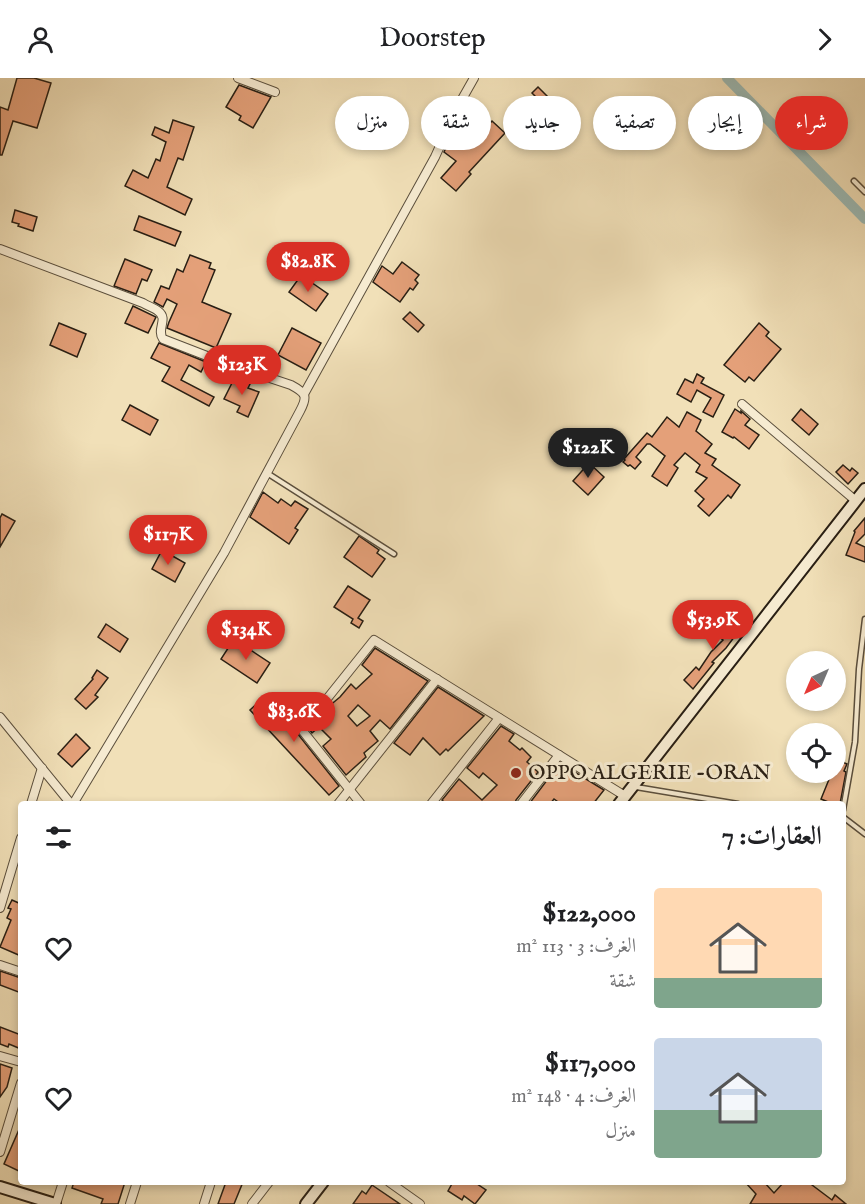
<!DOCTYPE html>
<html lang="ar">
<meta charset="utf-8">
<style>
:root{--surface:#fff;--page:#f2f2f2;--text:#202124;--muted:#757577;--accent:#d93025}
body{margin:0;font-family:"IM FELL English",Amiri,serif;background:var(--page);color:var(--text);direction:rtl;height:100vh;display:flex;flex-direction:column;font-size:22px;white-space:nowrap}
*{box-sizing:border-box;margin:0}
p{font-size:20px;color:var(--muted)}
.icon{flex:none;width:33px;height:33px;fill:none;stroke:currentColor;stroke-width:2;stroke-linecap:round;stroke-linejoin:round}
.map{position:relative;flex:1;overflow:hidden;direction:ltr}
.side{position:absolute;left:18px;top:723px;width:828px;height:384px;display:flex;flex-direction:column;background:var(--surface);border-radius:6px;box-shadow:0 3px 9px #0003;direction:rtl}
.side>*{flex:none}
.top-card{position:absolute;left:18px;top:18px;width:830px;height:54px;direction:rtl;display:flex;gap:12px}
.needle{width:39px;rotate:224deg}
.controls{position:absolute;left:786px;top:573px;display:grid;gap:12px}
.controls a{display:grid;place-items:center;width:60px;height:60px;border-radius:50%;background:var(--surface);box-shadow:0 3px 9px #0003;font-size:30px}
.price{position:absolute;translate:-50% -51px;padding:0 14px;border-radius:21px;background:var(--accent);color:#fff;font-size:20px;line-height:39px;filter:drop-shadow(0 2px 3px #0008)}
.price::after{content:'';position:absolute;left:50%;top:36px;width:18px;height:14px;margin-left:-9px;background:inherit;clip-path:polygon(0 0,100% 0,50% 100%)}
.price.on{background:#222;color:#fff}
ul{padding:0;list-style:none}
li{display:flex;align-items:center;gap:18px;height:150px;padding:0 24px}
li span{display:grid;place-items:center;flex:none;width:168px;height:120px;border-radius:6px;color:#555}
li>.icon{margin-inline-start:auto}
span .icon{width:72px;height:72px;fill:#fffc;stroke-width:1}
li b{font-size:26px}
h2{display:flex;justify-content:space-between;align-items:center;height:72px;padding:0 24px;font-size:26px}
.pill{padding:0 21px;border-radius:27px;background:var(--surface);box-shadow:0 3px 9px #0003;font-size:21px;line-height:54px}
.pill.on{background:var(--accent);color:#fff}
header{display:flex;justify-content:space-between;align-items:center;height:78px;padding:0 24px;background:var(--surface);font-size:27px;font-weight:600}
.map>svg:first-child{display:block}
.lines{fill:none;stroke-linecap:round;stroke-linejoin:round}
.canal{stroke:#9cbbb6;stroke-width:10}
.building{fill:#e4a079;stroke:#291f14;stroke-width:1.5;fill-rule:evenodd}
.lane-casing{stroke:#5b4f3d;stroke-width:7}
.street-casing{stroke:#5b4f3d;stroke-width:10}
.secondary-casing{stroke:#291f14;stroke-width:14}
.lane{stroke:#f6ebd1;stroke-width:4}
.street{stroke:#f6ebd1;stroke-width:8}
.secondary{stroke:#f6ebd1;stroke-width:10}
.poi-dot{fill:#8f2418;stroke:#f6ebd1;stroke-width:2}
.labels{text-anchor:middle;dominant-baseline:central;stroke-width:6;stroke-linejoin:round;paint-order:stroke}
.poi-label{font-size:21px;fill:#291f14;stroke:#f6ebd1;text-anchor:start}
</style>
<header><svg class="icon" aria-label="forward" viewBox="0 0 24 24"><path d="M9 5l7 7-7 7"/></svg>Doorstep<svg class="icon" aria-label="person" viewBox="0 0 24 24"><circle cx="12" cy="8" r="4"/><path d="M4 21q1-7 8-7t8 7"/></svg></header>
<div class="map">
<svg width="865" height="1126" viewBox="0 0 865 1126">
<rect width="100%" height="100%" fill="#f1e0b8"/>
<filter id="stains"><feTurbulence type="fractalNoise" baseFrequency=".00333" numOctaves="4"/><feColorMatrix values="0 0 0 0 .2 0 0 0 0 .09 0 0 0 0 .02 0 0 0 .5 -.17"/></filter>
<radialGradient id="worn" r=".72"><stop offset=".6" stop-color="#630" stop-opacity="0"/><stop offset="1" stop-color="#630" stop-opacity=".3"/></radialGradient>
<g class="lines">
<polyline class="canal" points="727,0 865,141"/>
</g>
<g class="building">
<polygon points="17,0 34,0 51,5 37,50 13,43 2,77 0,77 0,29 8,32"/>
<polygon points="239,7 271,19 253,50 239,42 241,38 226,29"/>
<polygon points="538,9 564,35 558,41 532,15"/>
<polygon points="173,42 194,49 183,82 178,80 167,109 192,121 185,137 125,108 133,92 148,100 156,81 160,83 166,64 152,57 155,49 169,55"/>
<polygon points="459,42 479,57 492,43 505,55 469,94 471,96 456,113 441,100 456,83 444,74"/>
<polygon points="15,132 37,139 33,153 18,148 19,146 12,144"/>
<polygon points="139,138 181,154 175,168 134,152"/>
<polygon points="190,177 211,185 209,190 215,192 202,224 231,236 216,270 167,250 169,244 177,226 167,221 163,229 154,224 161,208 169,211 177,191 183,194"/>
<polygon points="125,181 152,192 147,203 142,201 136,216 114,208"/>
<polygon points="402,184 419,197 415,202 418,205 413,212 410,210 400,224 373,204 382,188 393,196"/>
<polygon points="302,196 309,201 308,202 328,216 316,233 289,214"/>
<polygon points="133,228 156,239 148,255 125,245"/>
<polygon points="410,234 424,247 418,254 403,241"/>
<polygon points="59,245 86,256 77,279 50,267"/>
<polygon points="759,245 769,254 766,258 781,271 754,303 749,299 745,304 724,287"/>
<polygon points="292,250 321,265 306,292 278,277"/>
<polygon points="159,265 206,284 201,294 189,287 181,302 214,319 209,328 162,303 170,289 151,280"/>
<polygon points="697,296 704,300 701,305 724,317 713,339 703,334 711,320 697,312 691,324 677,316 685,301 693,305"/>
<polygon points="235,299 250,306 248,310 259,314 248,339 237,334 240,328 224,321"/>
<polygon points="130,327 158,342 150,357 122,342"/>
<polygon points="735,331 741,335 741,333 750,341 745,347 759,357 749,371 734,359 733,360 722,354"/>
<polygon points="801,331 818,346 809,357 792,342"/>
<polygon points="687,334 701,342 696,353 712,366 705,375 716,381 712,387 740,407 731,420 728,417 709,438 698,428 704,421 695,413 707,400 696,394 700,387 685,375 674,387 678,390 667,408 652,398 665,378 650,366 647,366 636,379 641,384 635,391 630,387 628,388 623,384 625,382 624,381 647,355 652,359 667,339 679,349"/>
<polygon points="589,385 604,399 588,417 573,403"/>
<polygon points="843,387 850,393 852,390 858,395 848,406 836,394"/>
<polygon points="263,414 278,425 281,421 291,428 295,423 308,431 295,450 298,452 289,466 250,439"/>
<polygon points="2,436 15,443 0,469 0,440"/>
<polygon points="865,440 865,456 856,465 865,469 865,484 846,477 855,454 854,453"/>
<polygon points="359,458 379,472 377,475 385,481 372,499 344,479"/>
<polygon points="162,472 185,485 175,504 152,491"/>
<polygon points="348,508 370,522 358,540 363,543 359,550 351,545 353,541 334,529"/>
<polygon points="719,540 738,554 726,570 712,584 714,585 693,611 684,602 696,589 699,592 711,574 723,562 710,552"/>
<polygon points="106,546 128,561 120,574 98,559"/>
<polygon points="234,561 270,585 257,605 221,581"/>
<path d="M 375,570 L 428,603 L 390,651 L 380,642 L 370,653 L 378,663 L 364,675 L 366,679 L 346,697 L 323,668 L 331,661 L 319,649 L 312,655 L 310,652 L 328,629 L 340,619 L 351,606 L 356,611 L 372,596 L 362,587 ZM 358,627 L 370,638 L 357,648 L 348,638 Z"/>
<polygon points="97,592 108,600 95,617 98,619 86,631 75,621 93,601 92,600"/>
<polygon points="438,609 484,638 448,673 446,671 440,677 423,660 410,677 394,665"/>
<polygon points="261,622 271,633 276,629 288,642 295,635 302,642 296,650 297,655 339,708 329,717 250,632"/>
<polygon points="501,648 514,656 509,663 520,672 522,670 531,679 527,684 538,694 516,722 515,726 446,726 442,722 459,701 482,722 497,707 483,695 479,700 467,690"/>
<polygon points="76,656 90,670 72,689 58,676"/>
<polygon points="837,682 847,686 844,693 846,694 840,726 833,726 821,721 832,694 836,694 836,687"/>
<polygon points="560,685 604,712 593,726 561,726 554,721 550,726 529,726"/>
<polygon points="12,822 21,826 21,878 0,869 11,842 7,840 11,831 8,830"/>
<polygon points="0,893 21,900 21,915 0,907"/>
<polygon points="0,949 21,957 21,971 9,966 8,969 0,966"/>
<polygon points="0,986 12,990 7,1009 0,1019"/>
<polygon points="21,1047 21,1094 4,1086"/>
<polygon points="74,1104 125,1104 118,1126 101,1126 103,1121 72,1110"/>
<polygon points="226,1104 243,1104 234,1126 218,1126"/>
<polygon points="453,1104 474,1104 486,1112 475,1126 464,1118 462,1122 448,1113"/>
<polygon points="745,1104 764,1104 774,1115 784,1104 808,1104 832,1122 835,1117 846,1126 750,1126 756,1116"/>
<polygon points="372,1107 400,1126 353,1126 362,1113 366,1116"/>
</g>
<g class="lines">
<defs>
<g id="lane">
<polyline points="854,103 865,114"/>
<polyline points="267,395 394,476"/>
<polyline points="636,709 738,726"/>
<polyline points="843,732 855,664 859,591 865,541"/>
<polyline points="843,739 865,756"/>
</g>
<g id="street">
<polyline points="238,0 275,14"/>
<path d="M 0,171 L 143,225 C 148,228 154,230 158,233 C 169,241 156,251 163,261 L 225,285 L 291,307 C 306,315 308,318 300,333 L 224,475 L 73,726"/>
<polyline points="304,316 435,79 457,30 474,0"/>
<polyline points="742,326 856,423"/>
<polyline points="0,639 71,726"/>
<polyline points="31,726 42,690"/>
<polyline points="338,726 437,601"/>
<polyline points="361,726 302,652 374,562 625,718"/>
<polyline points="431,726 499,640"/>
<polyline points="521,726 559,677"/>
<polyline points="0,830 21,760"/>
<polyline points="0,887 21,894"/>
<polyline points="0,978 21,984"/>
<polyline points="0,1074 21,1005"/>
<polyline points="389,1104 420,1126"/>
<polyline points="56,1126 63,1104"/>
<polyline points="130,1126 137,1104"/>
<polyline points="204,1126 211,1104"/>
<polyline points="252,1126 269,1104"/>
</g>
<g id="secondary">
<polyline points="619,726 865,411"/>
<polyline points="0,1109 55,1126"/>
<polyline points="306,1126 323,1104"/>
</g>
</defs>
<use href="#lane" class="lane-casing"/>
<use href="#street" class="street-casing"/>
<use href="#secondary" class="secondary-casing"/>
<use href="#lane" class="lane"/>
<use href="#street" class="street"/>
<use href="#secondary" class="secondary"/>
</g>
<circle class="poi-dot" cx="516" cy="695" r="6"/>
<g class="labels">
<g class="poi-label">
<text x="528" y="695">OPPO ALGERIE -ORAN</text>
</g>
</g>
<rect width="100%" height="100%" filter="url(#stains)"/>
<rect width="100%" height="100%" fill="url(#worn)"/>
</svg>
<div class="controls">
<a><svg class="needle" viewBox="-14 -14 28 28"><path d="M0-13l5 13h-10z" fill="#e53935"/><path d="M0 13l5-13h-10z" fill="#757577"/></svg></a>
<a><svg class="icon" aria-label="locate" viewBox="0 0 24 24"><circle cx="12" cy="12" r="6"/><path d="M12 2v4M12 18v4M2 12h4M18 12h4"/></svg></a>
</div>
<b class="price" style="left:308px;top:215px">$82.8K</b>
<b class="price" style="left:242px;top:318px">$123K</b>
<b class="price on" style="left:588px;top:401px">$122K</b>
<b class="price" style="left:168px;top:488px">$117K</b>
<b class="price" style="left:713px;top:573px">$53.9K</b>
<b class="price" style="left:246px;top:583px">$134K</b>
<b class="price" style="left:294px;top:665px">$83.6K</b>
<div class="top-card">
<a class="pill on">شراء</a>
<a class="pill">إيجار</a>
<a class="pill">تصفية</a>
<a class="pill">جديد</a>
<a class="pill">شقة</a>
<a class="pill">منزل</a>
</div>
<section class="side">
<h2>العقارات: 7<svg class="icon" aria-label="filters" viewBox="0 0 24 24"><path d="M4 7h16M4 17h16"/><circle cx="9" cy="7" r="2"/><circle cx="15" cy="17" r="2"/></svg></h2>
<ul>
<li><span style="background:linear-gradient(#ffd9b3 75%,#7fa58c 0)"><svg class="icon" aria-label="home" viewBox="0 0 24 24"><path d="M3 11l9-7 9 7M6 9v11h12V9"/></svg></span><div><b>$122,000</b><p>الغرف: 3 · 113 m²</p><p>شقة</p></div><svg class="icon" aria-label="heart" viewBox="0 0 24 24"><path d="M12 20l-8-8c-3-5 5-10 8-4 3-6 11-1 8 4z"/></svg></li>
<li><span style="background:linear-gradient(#c9d6e8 60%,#7fa58c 0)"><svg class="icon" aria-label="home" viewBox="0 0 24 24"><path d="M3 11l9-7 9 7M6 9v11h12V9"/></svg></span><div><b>$117,000</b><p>الغرف: 4 · 148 m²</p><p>منزل</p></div><svg class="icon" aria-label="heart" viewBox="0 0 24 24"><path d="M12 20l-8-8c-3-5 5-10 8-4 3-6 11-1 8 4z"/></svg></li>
</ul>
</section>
</div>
